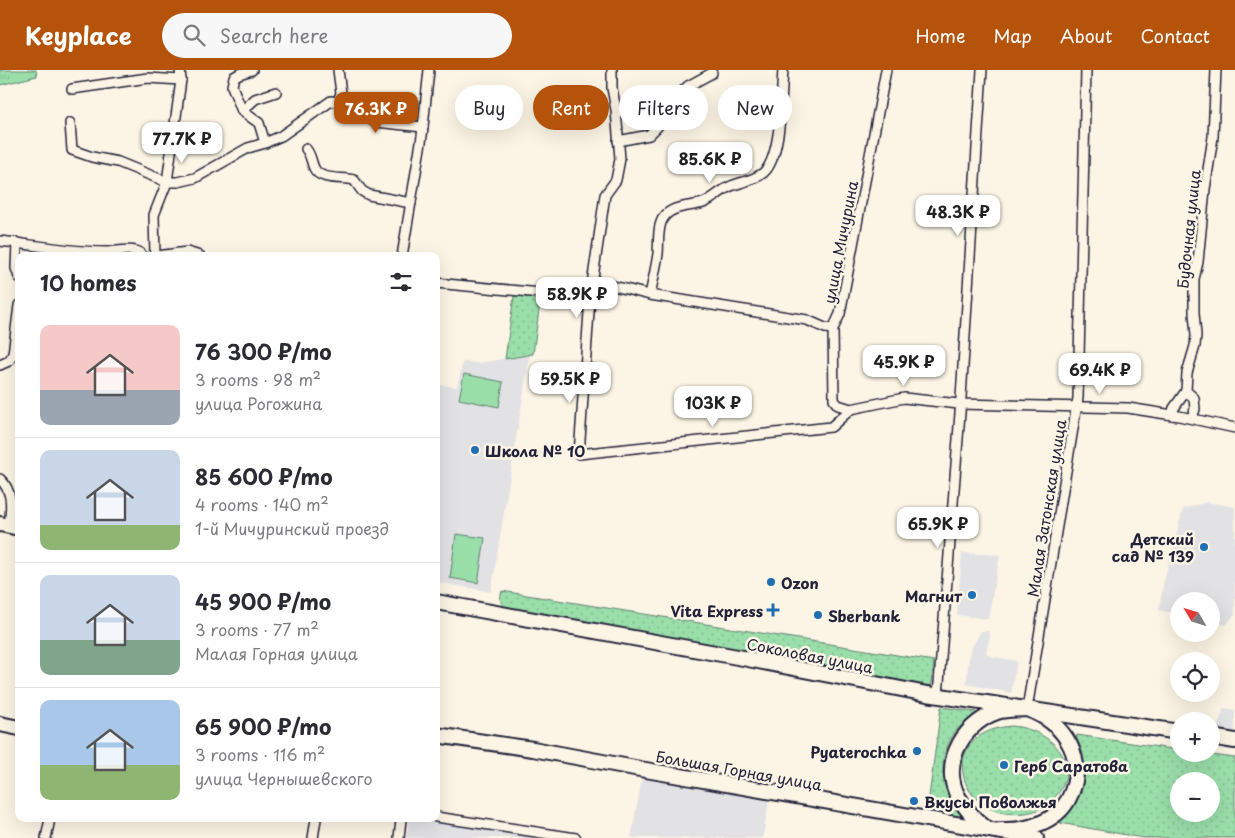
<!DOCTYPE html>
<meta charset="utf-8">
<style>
:root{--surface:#fff;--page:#f7f7f7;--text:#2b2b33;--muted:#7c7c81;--line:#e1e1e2;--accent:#b45309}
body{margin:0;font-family:"Playpen Sans",sans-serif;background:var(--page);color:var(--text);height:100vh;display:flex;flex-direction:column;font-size:19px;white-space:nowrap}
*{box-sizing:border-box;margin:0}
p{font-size:16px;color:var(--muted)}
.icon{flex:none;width:28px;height:28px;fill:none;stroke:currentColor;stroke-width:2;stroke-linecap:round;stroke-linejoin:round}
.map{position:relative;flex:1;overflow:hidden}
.side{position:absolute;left:15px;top:182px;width:425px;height:570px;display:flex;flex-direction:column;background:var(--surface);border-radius:10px;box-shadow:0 5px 20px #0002}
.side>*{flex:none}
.hud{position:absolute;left:455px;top:15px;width:475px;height:45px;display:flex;gap:10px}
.needle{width:32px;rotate:308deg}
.tools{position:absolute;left:1170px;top:522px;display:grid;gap:10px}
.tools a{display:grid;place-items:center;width:50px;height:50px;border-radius:50%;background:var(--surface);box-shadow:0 5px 20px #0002;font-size:25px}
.price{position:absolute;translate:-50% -42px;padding:0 11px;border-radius:10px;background:#fff;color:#222;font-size:16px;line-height:32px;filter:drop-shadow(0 1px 2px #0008)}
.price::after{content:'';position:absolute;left:50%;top:30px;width:15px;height:11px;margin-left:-8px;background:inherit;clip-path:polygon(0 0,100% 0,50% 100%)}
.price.on{background:var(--accent);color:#fff}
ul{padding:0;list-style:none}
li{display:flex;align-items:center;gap:15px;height:125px;padding:0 25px}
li+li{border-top:1px solid var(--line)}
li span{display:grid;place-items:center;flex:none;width:140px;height:100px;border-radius:10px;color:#555}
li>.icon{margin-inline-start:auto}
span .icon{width:60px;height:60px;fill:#fffc;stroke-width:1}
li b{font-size:21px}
h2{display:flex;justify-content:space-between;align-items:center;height:60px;padding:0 25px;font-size:21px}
.chip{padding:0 18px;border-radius:22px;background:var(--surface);box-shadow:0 5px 20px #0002;font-size:18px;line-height:45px}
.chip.on{background:var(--accent);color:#fff}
header{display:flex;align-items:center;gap:30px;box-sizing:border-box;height:70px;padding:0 25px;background:var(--accent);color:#fff}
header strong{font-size:24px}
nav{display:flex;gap:28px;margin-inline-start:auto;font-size:18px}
.search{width:350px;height:45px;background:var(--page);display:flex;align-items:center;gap:12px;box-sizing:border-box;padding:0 18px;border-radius:28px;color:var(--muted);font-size:19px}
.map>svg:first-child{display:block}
.built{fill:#e2e2e5}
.grass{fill:url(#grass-dots);stroke:#5e8072;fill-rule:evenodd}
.park{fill:url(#park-tufts);stroke:#5e8072}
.pitch{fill:#9adeaa;stroke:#5e8072}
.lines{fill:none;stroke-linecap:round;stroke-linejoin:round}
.minor-casing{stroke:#22223b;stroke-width:12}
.primary-casing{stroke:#22223b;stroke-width:18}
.minor{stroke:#fcf5e5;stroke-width:9}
.primary{stroke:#fcf5e5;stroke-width:14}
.poi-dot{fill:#1f6fb2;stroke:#fcf5e5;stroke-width:2}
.labels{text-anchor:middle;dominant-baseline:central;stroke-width:5;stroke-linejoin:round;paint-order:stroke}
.street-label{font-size:15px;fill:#22223b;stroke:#fcf5e5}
.poi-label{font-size:15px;font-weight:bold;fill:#22223b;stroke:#fcf5e5;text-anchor:start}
</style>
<header>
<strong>Keyplace</strong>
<div class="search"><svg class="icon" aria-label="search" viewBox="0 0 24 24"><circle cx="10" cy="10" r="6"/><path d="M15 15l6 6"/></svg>Search here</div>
<nav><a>Home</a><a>Map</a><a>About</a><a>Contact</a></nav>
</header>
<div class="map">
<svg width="1235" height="768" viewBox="0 0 1235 768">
<defs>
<pattern id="grass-dots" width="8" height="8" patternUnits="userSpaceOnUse" patternTransform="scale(1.25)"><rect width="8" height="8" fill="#9adeaa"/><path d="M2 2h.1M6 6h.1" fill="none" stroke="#84be93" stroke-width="1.8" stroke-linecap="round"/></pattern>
<pattern id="park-tufts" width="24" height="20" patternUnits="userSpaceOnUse" patternTransform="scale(1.25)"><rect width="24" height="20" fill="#9adeaa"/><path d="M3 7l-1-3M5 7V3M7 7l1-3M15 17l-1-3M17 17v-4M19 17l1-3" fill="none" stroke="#84be93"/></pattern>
</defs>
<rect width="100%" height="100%" fill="#fcf5e5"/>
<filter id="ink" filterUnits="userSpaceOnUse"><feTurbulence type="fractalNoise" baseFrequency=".02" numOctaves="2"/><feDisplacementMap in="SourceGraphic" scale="10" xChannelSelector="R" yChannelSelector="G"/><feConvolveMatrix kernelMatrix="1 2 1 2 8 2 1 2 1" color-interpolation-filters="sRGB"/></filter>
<g filter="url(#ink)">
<g class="built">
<polygon points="530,284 491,522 436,512 436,314 457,317 463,292 479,293"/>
<polygon points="1207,432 1235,437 1235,544 1226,555 1211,552 1211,531 1179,531 1179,545 1159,540 1163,515 1183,439"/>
<polygon points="962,483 1000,485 988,549 957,545"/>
<polygon points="981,561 988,561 990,567 986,582 989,586 1017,591 1011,623 966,614 970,580"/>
<polygon points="1224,638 1235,640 1235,664 1216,662"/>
<polygon points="436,672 443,673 436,713"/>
<polygon points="642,708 769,730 763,768 631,768"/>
<polygon points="409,749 424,749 545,768 406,768"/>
</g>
<g class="grass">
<polygon points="514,226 530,227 540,233 533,284 505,289"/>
<polygon points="502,521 934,591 932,613 931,615 928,616 503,538 500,529"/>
<path d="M 941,637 L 976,642 L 976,646 C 939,662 932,715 961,742 L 960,747 L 927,742 Z"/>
<path d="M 1012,656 C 1048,659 1086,692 1055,727 C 1048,736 1036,742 1025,743 C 957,753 933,662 1012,656 Z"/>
<path d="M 1077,665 L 1179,680 L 1179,684 L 1204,684 L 1235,688 L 1235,768 L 1143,768 L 1060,753 L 1060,750 C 1086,729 1092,696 1076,667 ZM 1211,711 L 1211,744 L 1179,744 L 1179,711 Z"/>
</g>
<polygon class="park" points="0,0 36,0 37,6 0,15"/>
<g class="pitch">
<polygon points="464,304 503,312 499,337 459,329"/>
<polygon points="456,464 485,468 478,513 450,508"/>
</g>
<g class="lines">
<defs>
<g id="minor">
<polyline points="252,0 239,4 234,7 232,16 242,41 259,53 265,73"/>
<polyline points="338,0 341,23 338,32"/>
<polyline points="612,0 612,18 616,40 620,89 616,110 605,125 590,228 579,384 831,357 851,339 904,328 959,334 1128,338 1179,346 1235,358"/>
<polyline points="72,19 148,8 181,10"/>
<polyline points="242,41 255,29 276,22"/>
<polyline points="70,53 72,80 92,87 118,92 167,112 178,112 195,108 248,78 265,73 281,66 331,31 341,33 376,52 423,57"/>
<polyline points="618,71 649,65 657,57 680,24 688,16 712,3"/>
<path d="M 306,79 C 311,85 311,91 314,98 C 320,111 342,107 354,110 L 362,121 L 369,125 L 411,133"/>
<path d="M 0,171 C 35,175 70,182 106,182 C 116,182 136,176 143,186"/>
<polyline points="17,173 16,198 19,207"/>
<polyline points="155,186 154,145 167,112 181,10 180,0"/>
<polyline points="157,186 187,182 200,186"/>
<polyline points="402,186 422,66 429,0"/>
<polyline points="436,213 572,226 584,223 593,215 601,213 650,225 807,250 825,258 833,259"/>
<path d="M 650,225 C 653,211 656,197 658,184 C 659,173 657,155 664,147 C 673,135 691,137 703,133 C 712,130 720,121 729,117 C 740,112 753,111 763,103 C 782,88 781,23 783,0"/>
<polyline points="0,295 9,291 13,284 19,235"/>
<polyline points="851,339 838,335 834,330 833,259 840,244 886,0"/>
<polyline points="1172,345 1174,338 1186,321"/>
<polyline points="1192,348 1195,339 1194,328 1186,321 1187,303 1195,276 1196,265 1194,243 1194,209 1198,192 1205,119 1213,67 1216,0"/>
<path d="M 0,409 C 14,422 11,439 9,456"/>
<polyline points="938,626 960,343 982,0"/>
<polyline points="1027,639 1078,328 1086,0"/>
<polyline points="436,747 576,768"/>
<polyline points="46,768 50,749"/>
<polyline points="313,768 316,749"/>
<polyline points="399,768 401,749"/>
</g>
<g id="primary">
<polyline points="0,454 19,458"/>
<polyline points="436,532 743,588 927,624 1179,662"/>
<path d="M 1027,639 C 1066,653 1089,691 1068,730 C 1056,752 1026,761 1002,760 C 999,760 994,761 991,760 C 979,756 970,743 963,734 C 937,700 960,655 997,642 C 1006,639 1017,640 1027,639 Z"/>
<polyline points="0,654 19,658"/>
<polyline points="436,665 533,679 640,699 1036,768"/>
<polyline points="1211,667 1235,671"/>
</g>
</defs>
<use href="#minor" class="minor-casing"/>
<use href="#primary" class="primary-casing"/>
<use href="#minor" class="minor"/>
<use href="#primary" class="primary"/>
</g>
</g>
<g class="poi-dot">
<circle cx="475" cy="380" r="5"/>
<circle cx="1204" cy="477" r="5"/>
<circle cx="771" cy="512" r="5"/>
<circle cx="972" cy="525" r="5"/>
<path d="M770.5 532.5h5v5h5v5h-5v5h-5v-5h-5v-5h5z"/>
<circle cx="818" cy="545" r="5"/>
<circle cx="917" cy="681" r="5"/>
<circle cx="1004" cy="695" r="5"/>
<circle cx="914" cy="731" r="5"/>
</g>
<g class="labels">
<g class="street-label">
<text transform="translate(1188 159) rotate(-84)">Будочная улица</text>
<text transform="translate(840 172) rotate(-79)">улица Мичурина</text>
<text transform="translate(1046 438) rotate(-81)">Малая Затонская улица</text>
<text transform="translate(810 585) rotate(11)">Соколовая улица</text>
<text transform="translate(739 700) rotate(10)">Большая Горная улица</text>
</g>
<g class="poi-label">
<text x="485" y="380">Школа № 10</text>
<text x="1194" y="468" text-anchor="end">Детский<tspan x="1194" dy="17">сад № 139</tspan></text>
<text x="781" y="512">Ozon</text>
<text x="962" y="525" text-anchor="end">Магнит</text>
<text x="763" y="540" text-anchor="end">Vita Express</text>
<text x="828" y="545">Sberbank</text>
<text x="907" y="681" text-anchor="end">Pyaterochka</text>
<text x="1014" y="695">Герб Саратова</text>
<text x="924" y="731">Вкусы Поволжья</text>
</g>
</g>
</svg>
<div class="tools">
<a><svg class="needle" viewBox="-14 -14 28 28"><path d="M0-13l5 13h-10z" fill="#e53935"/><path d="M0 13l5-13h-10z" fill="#7c7c81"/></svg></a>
<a><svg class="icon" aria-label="locate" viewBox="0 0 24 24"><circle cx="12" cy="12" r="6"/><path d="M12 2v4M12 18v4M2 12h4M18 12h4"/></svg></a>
<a>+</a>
<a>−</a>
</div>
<b class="price on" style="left:376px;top:64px">76.3K ₽</b>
<b class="price" style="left:182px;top:94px">77.7K ₽</b>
<b class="price" style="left:710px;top:114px">85.6K ₽</b>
<b class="price" style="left:958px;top:167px">48.3K ₽</b>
<b class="price" style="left:577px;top:249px">58.9K ₽</b>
<b class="price" style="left:904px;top:317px">45.9K ₽</b>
<b class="price" style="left:1100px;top:325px">69.4K ₽</b>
<b class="price" style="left:570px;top:334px">59.5K ₽</b>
<b class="price" style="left:713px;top:358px">103K ₽</b>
<b class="price" style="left:938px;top:479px">65.9K ₽</b>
<div class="hud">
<a class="chip">Buy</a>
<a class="chip on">Rent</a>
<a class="chip">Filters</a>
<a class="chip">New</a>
</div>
<section class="side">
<h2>10 homes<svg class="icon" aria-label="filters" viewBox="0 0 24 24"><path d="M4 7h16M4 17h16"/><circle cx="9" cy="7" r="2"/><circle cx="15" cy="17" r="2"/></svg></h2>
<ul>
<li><span style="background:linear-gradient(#f6c9c9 65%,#9aa5b1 0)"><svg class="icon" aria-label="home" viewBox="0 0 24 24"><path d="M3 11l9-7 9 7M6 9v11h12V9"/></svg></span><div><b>76 300 ₽/mo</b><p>3 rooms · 98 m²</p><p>улица Рогожина</p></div></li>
<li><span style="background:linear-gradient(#c9d6e8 75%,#8fb573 0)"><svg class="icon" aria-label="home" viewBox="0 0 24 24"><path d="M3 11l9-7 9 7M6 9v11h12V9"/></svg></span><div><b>85 600 ₽/mo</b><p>4 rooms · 140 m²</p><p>1-й Мичуринский проезд</p></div></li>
<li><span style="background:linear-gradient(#c9d6e8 65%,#7fa58c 0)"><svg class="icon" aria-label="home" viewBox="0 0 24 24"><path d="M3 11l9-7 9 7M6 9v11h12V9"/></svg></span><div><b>45 900 ₽/mo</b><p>3 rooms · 77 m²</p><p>Малая Горная улица</p></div></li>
<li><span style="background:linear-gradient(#a9c7e8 65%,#8fb573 0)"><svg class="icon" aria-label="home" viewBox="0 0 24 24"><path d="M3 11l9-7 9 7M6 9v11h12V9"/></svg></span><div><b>65 900 ₽/mo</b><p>3 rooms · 116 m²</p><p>улица Чернышевского</p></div></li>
</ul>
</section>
</div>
